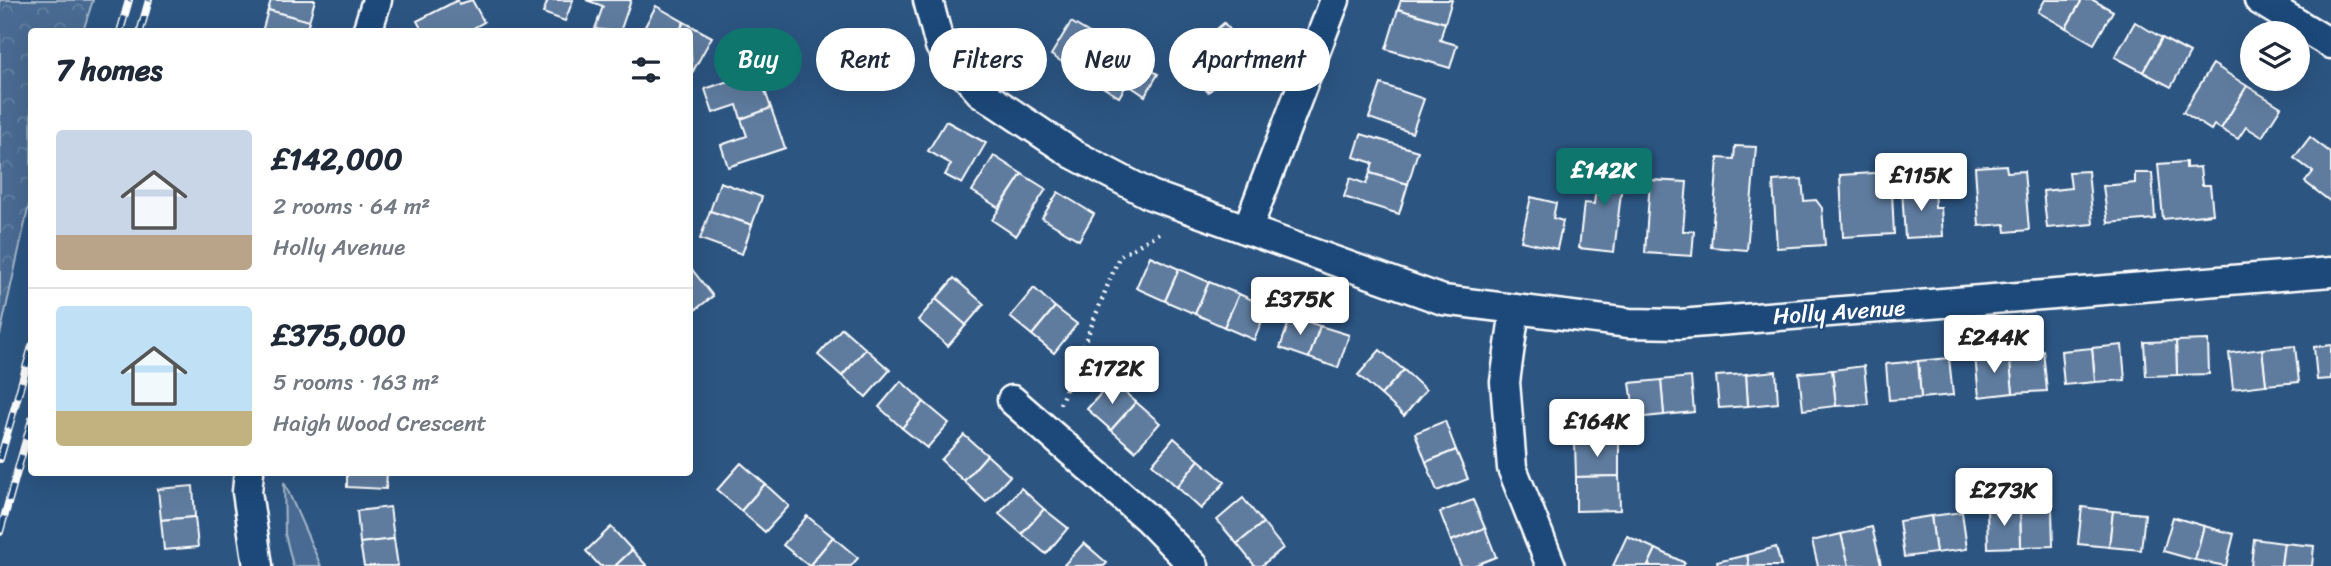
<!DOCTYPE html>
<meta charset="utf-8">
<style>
:root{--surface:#fff;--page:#f6f6f7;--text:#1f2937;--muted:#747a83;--line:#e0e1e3;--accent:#0f766e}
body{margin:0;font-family:Sriracha,sans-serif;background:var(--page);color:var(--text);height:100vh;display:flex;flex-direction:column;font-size:26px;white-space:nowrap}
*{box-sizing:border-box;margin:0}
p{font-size:23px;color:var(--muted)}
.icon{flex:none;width:38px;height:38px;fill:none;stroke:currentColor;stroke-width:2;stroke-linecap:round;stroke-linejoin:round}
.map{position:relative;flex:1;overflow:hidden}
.details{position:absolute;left:28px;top:28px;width:665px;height:448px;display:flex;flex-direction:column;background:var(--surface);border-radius:7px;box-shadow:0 7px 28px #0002}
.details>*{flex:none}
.banner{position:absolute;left:714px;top:28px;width:665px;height:63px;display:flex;gap:14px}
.fabs{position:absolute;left:2240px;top:21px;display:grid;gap:14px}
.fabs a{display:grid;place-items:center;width:70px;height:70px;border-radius:50%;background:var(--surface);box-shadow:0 7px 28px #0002;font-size:35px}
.price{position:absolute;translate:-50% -60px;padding:0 16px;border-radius:7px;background:#fff;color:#222;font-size:23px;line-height:46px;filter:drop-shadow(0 2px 4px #0008)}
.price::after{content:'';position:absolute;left:50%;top:42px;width:21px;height:16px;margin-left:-10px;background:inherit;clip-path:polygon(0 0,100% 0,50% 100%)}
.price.on{background:var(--accent);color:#fff}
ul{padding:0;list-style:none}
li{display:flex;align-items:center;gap:21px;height:175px;padding:0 28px}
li+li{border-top:2px solid var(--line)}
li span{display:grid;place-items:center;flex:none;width:196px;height:140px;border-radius:7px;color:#555}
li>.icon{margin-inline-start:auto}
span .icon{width:84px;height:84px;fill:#fffc;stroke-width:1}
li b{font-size:30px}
h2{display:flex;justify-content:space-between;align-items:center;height:84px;padding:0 28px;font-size:30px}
.tag{padding:0 24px;border-radius:32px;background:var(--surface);box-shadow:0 7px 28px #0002;font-size:24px;line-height:63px}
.tag.on{background:var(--accent);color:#fff}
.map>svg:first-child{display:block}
.grass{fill:#486b92;stroke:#a4b5c8;stroke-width:2}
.forest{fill:url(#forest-crowns);stroke:#a4b5c8;stroke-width:2}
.building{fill:#5e7c9f;stroke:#fff;stroke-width:2}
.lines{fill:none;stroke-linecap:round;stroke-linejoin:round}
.minor-casing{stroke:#fff;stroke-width:33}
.path{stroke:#fff;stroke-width:4.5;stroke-dasharray:2 5;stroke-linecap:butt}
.minor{stroke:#1f4a7a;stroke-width:28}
.rail-casing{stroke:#fff;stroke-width:8}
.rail{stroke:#1f4a7a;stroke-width:5;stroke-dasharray:16;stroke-linecap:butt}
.labels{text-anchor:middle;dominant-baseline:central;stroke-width:5;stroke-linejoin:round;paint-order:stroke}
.street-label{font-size:23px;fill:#fff;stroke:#1f4a7a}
</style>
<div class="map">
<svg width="2331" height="566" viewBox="0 0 2331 566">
<defs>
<pattern id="forest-crowns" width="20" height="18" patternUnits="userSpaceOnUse" patternTransform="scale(1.75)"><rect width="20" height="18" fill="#486b92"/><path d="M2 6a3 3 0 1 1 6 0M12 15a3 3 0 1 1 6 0" fill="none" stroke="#6381a2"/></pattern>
</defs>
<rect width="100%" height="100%" fill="#2c5582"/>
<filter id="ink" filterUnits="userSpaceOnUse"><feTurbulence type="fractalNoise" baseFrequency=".0143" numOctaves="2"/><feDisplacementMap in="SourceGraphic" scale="14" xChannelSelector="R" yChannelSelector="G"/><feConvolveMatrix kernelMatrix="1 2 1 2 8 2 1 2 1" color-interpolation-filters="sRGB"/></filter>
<g filter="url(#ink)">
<polygon class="grass" points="284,482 321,566 293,566 285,534"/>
<polygon class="forest" points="0,0 93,0 83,31 32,32 31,196 0,335"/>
<g class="building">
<polygon points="271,0 315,0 309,21 268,10"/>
<polygon points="458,0 459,4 472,0 484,22 466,32 423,32 417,21"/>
<polygon points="548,0 573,0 565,21 543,13"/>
<polygon points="586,0 631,0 620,32 595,29 603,6"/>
<polygon points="1401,0 1452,0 1445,23 1398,9"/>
<polygon points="2045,0 2082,0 2066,28 2038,12"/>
<polygon points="2082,0 2093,0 2113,11 2094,44 2066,28"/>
<polygon points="656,6 684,22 679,32 642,32"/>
<polygon points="1398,9 1445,23 1440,40 1457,45 1450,68 1386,49"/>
<polygon points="268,10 309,21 306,32 262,32"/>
<polygon points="684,22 712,37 692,73 690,32 679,32"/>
<polygon points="1071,22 1113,47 1093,81 1051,55"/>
<polygon points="2135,22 2162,38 2143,72 2115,57"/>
<polygon points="1224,23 1252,55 1230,74 1202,42"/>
<polygon points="2162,38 2190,53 2171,87 2143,72"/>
<polygon points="1202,42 1230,74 1208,92 1180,60"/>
<polygon points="1113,47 1158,74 1145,96 1127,84 1119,97 1093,81"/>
<polygon points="2213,64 2247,86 2221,129 2214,125 2211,130 2183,112"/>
<polygon points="758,71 771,108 741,119 737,105 713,113 705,89"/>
<polygon points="1381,84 1424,99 1412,133 1369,118"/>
<polygon points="2247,86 2281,107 2262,137 2246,127 2238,139 2221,129"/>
<polygon points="771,108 785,148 728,167 721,145 747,136 741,119"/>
<polygon points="946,121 986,143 962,184 945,175 951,164 928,151"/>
<polygon points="1361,134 1418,151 1408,184 1370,173 1373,163 1354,157"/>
<polygon points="2310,137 2331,153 2331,202 2305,182 2313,172 2294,158"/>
<polygon points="1735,146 1756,147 1747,250 1711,247 1718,158 1734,159"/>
<polygon points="994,156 1022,174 999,208 972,191"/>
<polygon points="1600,157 1625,159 1614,252 1579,248 1584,203 1594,204"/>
<polygon points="2186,162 2186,168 2200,167 2202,185 2210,185 2213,214 2163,219 2158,164"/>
<polygon points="2006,165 2007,172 2024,171 2029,230 2006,232 2005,224 1979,226 1975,167"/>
<polygon points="2088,171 2093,224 2047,228 2043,191 2071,188 2069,172"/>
<polygon points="1891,172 1894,234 1843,237 1840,175"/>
<polygon points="1370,173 1408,184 1399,214 1344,197 1350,178 1366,184"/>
<polygon points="2135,173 2152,173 2155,219 2108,223 2103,186 2135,183"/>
<polygon points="1022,174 1046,189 1016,236 992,220"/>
<polygon points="1802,179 1804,201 1816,200 1822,208 1825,245 1777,248 1773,181"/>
<polygon points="1650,180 1687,182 1683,231 1694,231 1692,256 1645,253"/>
<polygon points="720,182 762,197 752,225 710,211"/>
<polygon points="1934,186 1935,208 1941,208 1943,236 1905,238 1902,189"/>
<polygon points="1058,192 1094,214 1079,240 1042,218"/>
<polygon points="1531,197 1556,203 1553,218 1563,221 1557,249 1521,241"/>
<polygon points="710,211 752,225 742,254 700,239"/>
<polygon points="1150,256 1179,269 1165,301 1136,288"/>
<polygon points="690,267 713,296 690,314"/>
<polygon points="1179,269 1209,282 1195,314 1165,301"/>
<polygon points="954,278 984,304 966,325 936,299"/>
<polygon points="1209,282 1239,294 1224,327 1195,314"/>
<polygon points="1034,288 1055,307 1032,335 1010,317"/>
<polygon points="1239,294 1268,307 1254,340 1224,327"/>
<polygon points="936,299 966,325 948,346 918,320"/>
<polygon points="1055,307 1077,324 1054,353 1032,335"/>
<polygon points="1291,316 1320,326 1309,358 1280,348"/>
<polygon points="1320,326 1349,335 1338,368 1309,358"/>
<polygon points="842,328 866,349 842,376 818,355"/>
<polygon points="2208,340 2209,374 2177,375 2176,341"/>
<polygon points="2176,341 2177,375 2146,376 2144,342"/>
<polygon points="2122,345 2125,380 2095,382 2092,348"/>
<polygon points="2331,345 2331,379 2317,380 2314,347"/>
<polygon points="2295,346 2299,382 2266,385 2262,349"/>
<polygon points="2092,348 2095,382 2064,385 2061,351"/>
<polygon points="866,349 890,370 866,397 842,376"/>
<polygon points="2262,349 2266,385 2233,389 2229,353"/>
<polygon points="1380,350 1404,370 1381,395 1358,375"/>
<polygon points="2043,350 2047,391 2013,393 2009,353"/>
<polygon points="2009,353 2013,393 1979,397 1975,356"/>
<polygon points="1949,358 1953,395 1921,398 1918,361"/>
<polygon points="1918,361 1921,398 1889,400 1886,364"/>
<polygon points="1864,366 1868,404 1836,406 1832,370"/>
<polygon points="1404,370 1426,390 1404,416 1381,395"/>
<polygon points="1832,370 1836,406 1803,410 1799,373"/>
<polygon points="1776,371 1778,403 1748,406 1746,374"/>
<polygon points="1746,374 1748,406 1719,408 1716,376"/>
<polygon points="1691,377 1694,412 1664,415 1661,380"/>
<polygon points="1661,380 1664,415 1635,418 1630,383"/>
<polygon points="901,381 924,402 902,428 879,407"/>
<polygon points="1112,381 1136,402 1111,430 1087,409"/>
<polygon points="924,402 949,423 927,448 902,428"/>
<polygon points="1136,402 1160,423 1135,451 1111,430"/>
<polygon points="1445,421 1456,450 1426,462 1415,433"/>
<polygon points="964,435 987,455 964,481 941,460"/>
<polygon points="1174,438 1199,460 1177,487 1152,464"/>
<polygon points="1619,442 1619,476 1576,477 1575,443"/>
<polygon points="1456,450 1468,479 1437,491 1426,462"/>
<polygon points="987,455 1010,476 986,502 964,481"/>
<polygon points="1199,460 1225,482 1201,509 1177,487"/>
<polygon points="741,463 765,484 741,511 717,490"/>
<polygon points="347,472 387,472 386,489 347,487"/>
<polygon points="1619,476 1620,510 1576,511 1576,477"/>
<polygon points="765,484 789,506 765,532 741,511"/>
<polygon points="193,486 195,517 161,520 158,489"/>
<polygon points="1021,488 1044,509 1022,534 999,514"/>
<polygon points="1243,498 1263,523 1237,544 1217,520"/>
<polygon points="1473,500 1485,528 1451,541 1440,512"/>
<polygon points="390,507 394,539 360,543 357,511"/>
<polygon points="2082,507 2113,511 2109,547 2078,544"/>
<polygon points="2052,508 2053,546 2021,547 2020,509"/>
<polygon points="1044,509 1068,528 1046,554 1022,534"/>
<polygon points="2020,509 2021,547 1988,548 1987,510"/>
<polygon points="2113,511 2145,514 2141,550 2109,547"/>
<polygon points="1962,512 1967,549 1936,553 1931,516"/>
<polygon points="807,516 833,537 809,566 783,545"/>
<polygon points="1931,516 1936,553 1904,557 1899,521"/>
<polygon points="195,517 198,547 164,550 161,520"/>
<polygon points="2173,517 2204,526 2195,560 2163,551"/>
<polygon points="1263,523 1283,548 1261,566 1255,566 1237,544"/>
<polygon points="2204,526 2234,534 2226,566 2195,560"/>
<polygon points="611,527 632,550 615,566 600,566 586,551"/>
<polygon points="1872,527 1881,565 1849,566 1841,534"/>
<polygon points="1485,528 1496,557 1473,566 1461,566 1451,541"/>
<polygon points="1841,534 1849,566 1818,566 1812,541"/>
<polygon points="1627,536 1656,549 1648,566 1613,566"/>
<polygon points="833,537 858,558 851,566 809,566"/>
<polygon points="394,539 398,566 364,566 360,543"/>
<polygon points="2254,539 2284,543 2281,566 2251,566"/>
<polygon points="1084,543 1107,563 1104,566 1063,566"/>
<polygon points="2284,543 2314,546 2312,566 2281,566"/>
<polygon points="1776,547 1781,566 1749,566 1747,555"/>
<polygon points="1656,549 1685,563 1683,566 1648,566"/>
<polygon points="632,550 647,566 615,566"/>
<polygon points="1747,555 1749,566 1718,566 1717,562"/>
</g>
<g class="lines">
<defs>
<g id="minor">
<polyline points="928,0 940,46 980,92 1073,154 1151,195 1443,300 1629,323 1680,324 2331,272"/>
<polyline points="2259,0 2331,44"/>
<polyline points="367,32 377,0"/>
<polyline points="1247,230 1335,0"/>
<polyline points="1515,309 1505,382 1512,468 1551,566"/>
<polyline points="1012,400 1147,518 1194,566"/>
<polyline points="249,472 247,492 258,566"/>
</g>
</defs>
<use href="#minor" class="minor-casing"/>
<polyline class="path" points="1060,404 1119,257 1162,231"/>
<use href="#minor" class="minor"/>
<defs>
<g id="rail">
<polyline points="120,32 129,0"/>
<polyline points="140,32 149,0"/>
<polyline points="0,459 32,346"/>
<polyline points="0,532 32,419"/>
</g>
</defs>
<use href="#rail" class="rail-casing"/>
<use href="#rail" class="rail"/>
</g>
</g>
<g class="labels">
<g class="street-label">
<text transform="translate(1839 312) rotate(-4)">Holly Avenue</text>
</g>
</g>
</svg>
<div class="fabs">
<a><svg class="icon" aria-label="layers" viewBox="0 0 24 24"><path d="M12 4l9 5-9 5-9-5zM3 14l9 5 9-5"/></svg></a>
</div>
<b class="price on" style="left:1604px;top:208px">£142K</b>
<b class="price" style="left:1921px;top:213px">£115K</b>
<b class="price" style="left:1300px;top:337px">£375K</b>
<b class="price" style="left:1994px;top:375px">£244K</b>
<b class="price" style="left:1112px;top:406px">£172K</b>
<b class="price" style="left:1597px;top:459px">£164K</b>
<b class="price" style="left:2004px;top:528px">£273K</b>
<div class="banner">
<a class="tag on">Buy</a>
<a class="tag">Rent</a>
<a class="tag">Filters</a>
<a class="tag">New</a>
<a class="tag">Apartment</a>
</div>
<section class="details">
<h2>7 homes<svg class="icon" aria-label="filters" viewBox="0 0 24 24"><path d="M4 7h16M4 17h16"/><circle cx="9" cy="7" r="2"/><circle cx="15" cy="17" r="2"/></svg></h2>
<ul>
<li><span style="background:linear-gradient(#c9d6e8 75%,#b9a48a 0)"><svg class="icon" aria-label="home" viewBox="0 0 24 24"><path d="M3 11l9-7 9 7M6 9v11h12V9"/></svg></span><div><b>£142,000</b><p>2 rooms · 64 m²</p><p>Holly Avenue</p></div></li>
<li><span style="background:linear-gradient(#bfe0f5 75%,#c2b280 0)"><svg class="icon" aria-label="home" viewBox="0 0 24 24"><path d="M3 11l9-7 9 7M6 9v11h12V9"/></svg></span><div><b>£375,000</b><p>5 rooms · 163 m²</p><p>Haigh Wood Crescent</p></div></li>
</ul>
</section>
</div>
